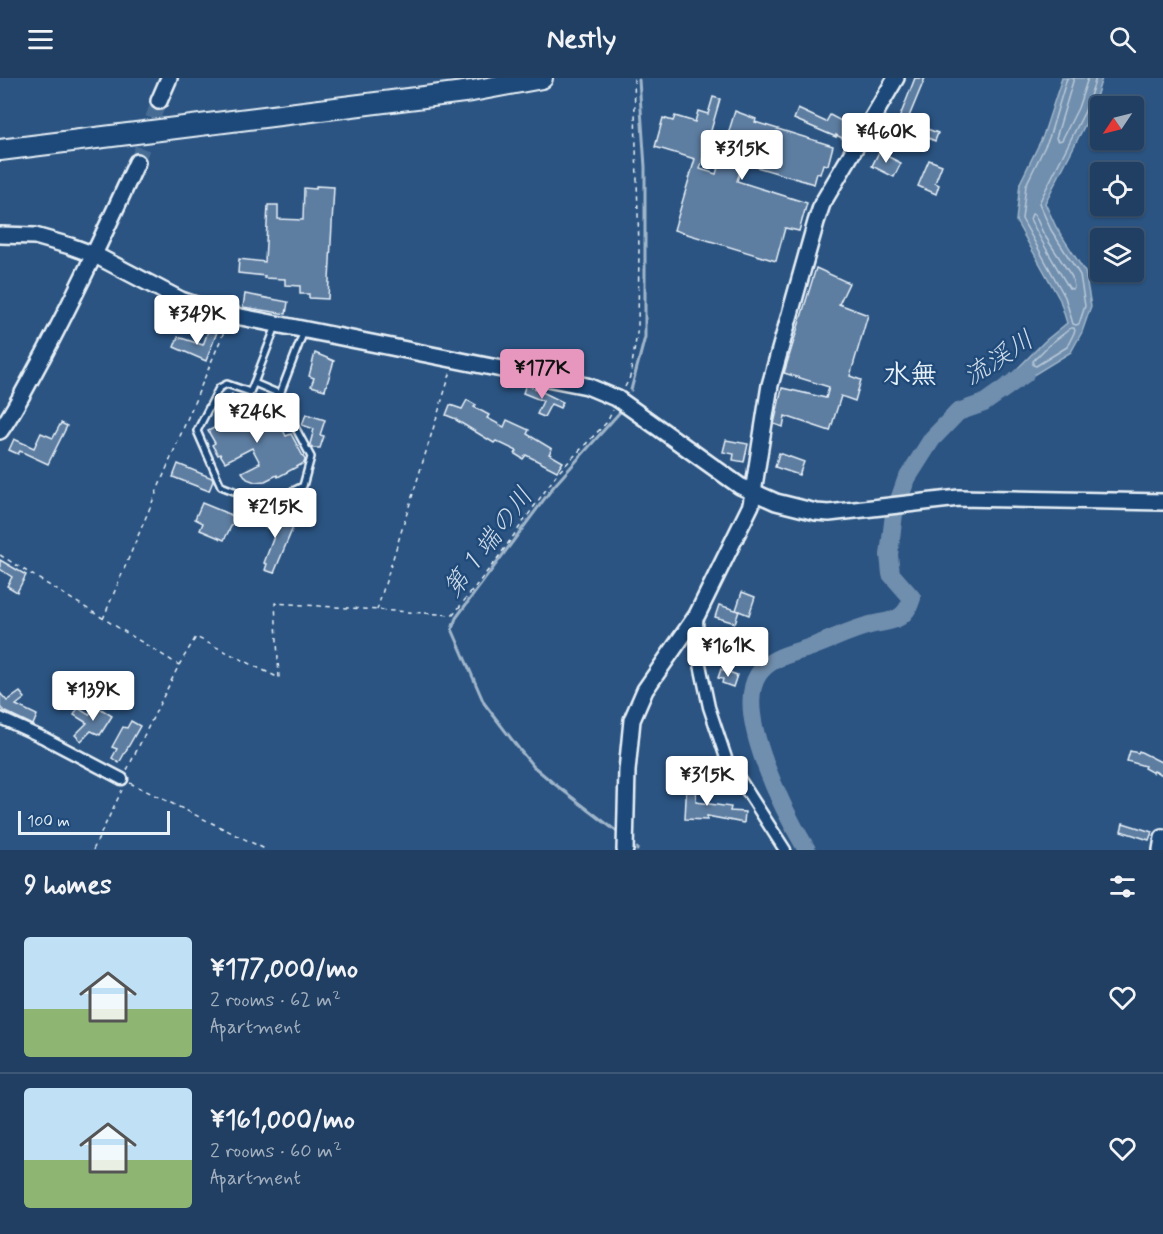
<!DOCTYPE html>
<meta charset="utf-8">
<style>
:root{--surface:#203f62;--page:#284668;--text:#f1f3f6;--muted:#a2afbe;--line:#3d5877;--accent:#e797bd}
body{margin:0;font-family:Mynerve,"Klee One",sans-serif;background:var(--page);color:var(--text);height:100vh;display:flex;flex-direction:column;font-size:22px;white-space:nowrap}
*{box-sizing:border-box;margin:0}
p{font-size:20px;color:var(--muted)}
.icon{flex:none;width:33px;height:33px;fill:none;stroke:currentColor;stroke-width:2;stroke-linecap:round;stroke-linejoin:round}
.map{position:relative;height:772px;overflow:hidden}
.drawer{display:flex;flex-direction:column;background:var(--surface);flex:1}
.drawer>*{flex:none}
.needle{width:39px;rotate:235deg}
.controls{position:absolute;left:1090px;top:18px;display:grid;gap:12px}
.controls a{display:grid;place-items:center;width:54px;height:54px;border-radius:6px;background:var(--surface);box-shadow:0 2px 4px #0004,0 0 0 2px var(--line);font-size:30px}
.scale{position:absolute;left:18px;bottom:15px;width:152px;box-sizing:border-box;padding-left:6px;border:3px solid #e8f1f8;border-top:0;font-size:16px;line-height:21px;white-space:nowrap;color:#e8f1f8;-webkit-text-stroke:4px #1f4a7a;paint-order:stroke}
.price{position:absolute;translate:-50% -51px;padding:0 14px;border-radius:6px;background:#fff;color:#222;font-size:20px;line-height:39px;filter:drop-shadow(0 2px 3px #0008)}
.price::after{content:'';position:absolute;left:50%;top:36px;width:18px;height:14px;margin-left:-9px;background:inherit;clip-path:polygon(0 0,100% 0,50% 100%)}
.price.current{background:var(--accent);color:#111}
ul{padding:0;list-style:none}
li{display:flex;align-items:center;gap:18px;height:150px;padding:0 24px}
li+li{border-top:2px solid var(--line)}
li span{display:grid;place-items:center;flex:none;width:168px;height:120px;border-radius:6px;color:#555}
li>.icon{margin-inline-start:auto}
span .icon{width:72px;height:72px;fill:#fffc;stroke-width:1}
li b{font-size:26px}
h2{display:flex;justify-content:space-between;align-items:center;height:72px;padding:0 24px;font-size:26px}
header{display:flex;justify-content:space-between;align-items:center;height:78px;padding:0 24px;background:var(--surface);font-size:27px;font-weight:800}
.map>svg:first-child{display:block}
.water{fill:#708ead;stroke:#a0b6cb;stroke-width:1.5}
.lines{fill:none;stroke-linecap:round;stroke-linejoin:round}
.shore{stroke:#b8c9da;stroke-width:1.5}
.stream{stroke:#a0b6cb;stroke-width:3}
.river{stroke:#708ead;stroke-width:18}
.building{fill:#5d7da1;stroke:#e8f1f8;stroke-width:1.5}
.secondary-tunnel{stroke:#476c94;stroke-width:15;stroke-dasharray:15 8;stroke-linecap:butt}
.lane-casing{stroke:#e8f1f8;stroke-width:10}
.street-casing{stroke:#e8f1f8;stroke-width:15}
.secondary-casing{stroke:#e8f1f8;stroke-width:20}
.highway-casing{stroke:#e8f1f8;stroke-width:24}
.path{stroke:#e8f1f8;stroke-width:1.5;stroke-dasharray:4.5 4.5;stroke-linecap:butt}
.lane{stroke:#1f4a7a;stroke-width:5}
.street{stroke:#1f4a7a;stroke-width:10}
.secondary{stroke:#1f4a7a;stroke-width:15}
.highway{stroke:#1f4a7a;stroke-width:20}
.labels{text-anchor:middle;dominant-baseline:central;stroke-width:5;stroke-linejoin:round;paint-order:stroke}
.water-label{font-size:26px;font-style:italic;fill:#d0dde9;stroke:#1f4a7a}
.quarter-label{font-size:27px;font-weight:bold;fill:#e8f1f8;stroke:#1f4a7a}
</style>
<header><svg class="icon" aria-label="menu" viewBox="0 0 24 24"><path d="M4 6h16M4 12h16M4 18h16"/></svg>Nestly<svg class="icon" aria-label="search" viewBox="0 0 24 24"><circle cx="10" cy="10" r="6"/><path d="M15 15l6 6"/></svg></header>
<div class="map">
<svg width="1163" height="772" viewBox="0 0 1163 772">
<rect width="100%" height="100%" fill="#2b5482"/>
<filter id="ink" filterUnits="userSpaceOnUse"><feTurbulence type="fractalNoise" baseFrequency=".0167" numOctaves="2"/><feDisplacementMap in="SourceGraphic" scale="12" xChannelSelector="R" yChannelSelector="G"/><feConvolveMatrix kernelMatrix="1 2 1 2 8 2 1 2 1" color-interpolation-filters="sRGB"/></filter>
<g filter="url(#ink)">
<polygon class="water" points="1062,0 1102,0 1091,35 1045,125 1056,149 1085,194 1091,228 1082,254 1071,274 1007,313 1008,300 1045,263 1067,245 1060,222 1016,143 1020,105 1043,58"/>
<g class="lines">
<g class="shore">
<polyline points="1067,0 1049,60 1026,107 1022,141 1065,219 1073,246 1076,247 1079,246 1085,228 1080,197 1051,152 1039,125 1085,33 1096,0"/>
<polyline points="1074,0 1056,60 1058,63 1062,62 1078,30 1088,0"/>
<path d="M 1032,136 L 1035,137 L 1043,155 L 1072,199 L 1074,209 L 1072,211 L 1069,210 C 1055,187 1042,164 1030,141 Z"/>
<polygon points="1071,250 1074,250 1075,253 1067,269 1036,288 1033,287 1033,283 1049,267"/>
</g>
<g class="stream">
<polyline points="631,312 645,259 645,89 639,2"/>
<polyline points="620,756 552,704 533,688 519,671 484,625 452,551 456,540 554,408 620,334"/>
<polyline points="637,770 637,772"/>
</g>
<path class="river" d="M 807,772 C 786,737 733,636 758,597 C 770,578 795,575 814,568 C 833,561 850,552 870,547 C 891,542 905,544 912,520 L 891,496 L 889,477 L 894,436 L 906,402 L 932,361 L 958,334 L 984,325 L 1025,296"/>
</g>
<g class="building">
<polygon points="915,0 925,0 908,41 920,46 919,48 938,55 935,63 897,46"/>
<polygon points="713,19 720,21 700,91 716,96 735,33 756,41 755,44 833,68 828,87 823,86 820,96 817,95 814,106 743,85 737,103 807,125 799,153 785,150 776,183 674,152 695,81 655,69 663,40 673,43 675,38 695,44 698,33 708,36"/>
<polygon points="798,31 826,44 830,37 849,47 842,60 836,57 836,59 794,41"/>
<polygon points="879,74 901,85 894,99 872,88"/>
<polygon points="929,82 942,87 935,105 939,107 936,116 918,108"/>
<polygon points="316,108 334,109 328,221 309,220 309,216 300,216 300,208 285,207 285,201 264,200 265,198 238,195 239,181 265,184 268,127 278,127 278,141 303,142 304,110 316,111"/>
<polygon points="816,190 849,205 839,226 868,237 850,298 861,302 855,323 841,318 830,353 785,338 783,349 774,346 782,310 826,320 829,309 784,295"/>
<polygon points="245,216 288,224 286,236 243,229"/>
<polygon points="209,251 217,254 206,283 174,269 178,259 203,267"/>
<polygon points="315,275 334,283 325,312 311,308 314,300 309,298"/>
<polygon points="526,306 563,324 560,330 551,326 544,339 537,336 543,323 523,315"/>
<polygon points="232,316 242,335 245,333 249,341 258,338 268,340 281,348 286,358 291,356 305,382 304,385 278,399 277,397 265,403 255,404 247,401 242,394 260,385 252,370 225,384 220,376 218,377 212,367 215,365 208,353 235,339 225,320"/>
<polygon points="467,322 476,327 474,329 489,337 487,340 504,349 507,342 529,352 527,356 552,371 549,376 563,384 557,393 526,377 523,381 515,376 517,373 496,363 494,365 456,342 456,341 446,337 450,327 462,331"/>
<polygon points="306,336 325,342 320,357 324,358 320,370 312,370 310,366 314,351 302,347"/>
<polygon points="61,345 67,348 48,386 20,373 18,376 9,372 14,361 34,370 41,355 53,360"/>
<polygon points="726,362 748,366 744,384 733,382 734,376 723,374"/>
<polygon points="779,375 804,384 799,397 775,389"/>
<polygon points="178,386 212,400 213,403 209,413 173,399"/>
<polygon points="202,425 236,439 224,462 200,452 203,445 195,441"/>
<polygon points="260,434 294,447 274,495 265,492 267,486 264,485 276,453 255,445"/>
<polygon points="0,482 26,497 17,514 7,508 12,499 0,491"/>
<polygon points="742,514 755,519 749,537 736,532"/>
<polygon points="719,527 739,533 735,545 715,539"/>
<polygon points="721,591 737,597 733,609 722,605 723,601 718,600"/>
<polygon points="20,614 25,620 16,627 37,637 33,647 4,633 0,629 0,615 7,623"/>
<polygon points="95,627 112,638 100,657 91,653 81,663 75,657 87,645 74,637 78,630 89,637"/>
<polygon points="131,643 140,648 119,685 112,680 117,671 112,669 123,649 127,650"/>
<polygon points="1130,673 1138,675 1139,673 1163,685 1163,697 1154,693 1153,695 1144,690 1145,688 1127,683"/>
<polygon points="687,701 697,701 696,724 731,729 730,733 745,734 744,745 707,738 707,742 685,741"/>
<polygon points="1123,745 1152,754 1149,762 1121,753"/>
</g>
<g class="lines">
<polyline class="secondary-tunnel" points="137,84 159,23"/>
<defs>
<g id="lane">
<polyline points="276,248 254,305 280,316 304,253"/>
<polyline points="254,305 250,314 227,306 219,310 197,353 221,408 267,426 303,408 311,379 295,349 281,343 277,327 280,316"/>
</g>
<g id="street">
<polyline points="697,537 698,577 709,629 726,680 785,772"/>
<polyline points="0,640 44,660 122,701"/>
</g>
<g id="secondary">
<polyline points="159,23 169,0"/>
<polyline points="0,157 35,158 70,168 95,177 181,222 216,234 587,308 618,321 740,408 776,424 816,434 829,435 959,420 1163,424"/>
<path d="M 0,353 C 17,329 29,303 43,278 C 77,214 107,150 137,84"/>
<polyline points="625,772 627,693 632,642 645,612 697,537 751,427 770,307 816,144 822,126 896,0"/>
<polyline points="1161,772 1163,760"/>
</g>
<polyline id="highway" points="0,72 472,13 542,0"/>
</defs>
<use href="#lane" class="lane-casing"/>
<use href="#street" class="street-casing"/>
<use href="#secondary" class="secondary-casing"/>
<use href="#highway" class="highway-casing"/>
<g class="path">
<polyline points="625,309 630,299 638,249 639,170 634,0"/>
<polyline points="0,477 179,587"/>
<polyline points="377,532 451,293"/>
<polyline points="103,541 226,249"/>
<polyline points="127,692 179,587 196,559 279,600 275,525 453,537 497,481 557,396 607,344 613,332"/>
<polyline points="130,705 267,772"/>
<polyline points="93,772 122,712"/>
</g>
<use href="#lane" class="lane"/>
<use href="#street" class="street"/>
<use href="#secondary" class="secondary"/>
<use href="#highway" class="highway"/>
</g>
</g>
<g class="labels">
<g class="water-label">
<text transform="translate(999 281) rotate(-33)">流渓川</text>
<text transform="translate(489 465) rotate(-53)">第１端の川</text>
</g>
<g class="quarter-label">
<text x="910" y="297">水無</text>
</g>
</g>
</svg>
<div class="controls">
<a><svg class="needle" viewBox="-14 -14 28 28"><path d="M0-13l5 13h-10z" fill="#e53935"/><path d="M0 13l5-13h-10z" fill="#a2afbe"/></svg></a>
<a><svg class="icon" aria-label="locate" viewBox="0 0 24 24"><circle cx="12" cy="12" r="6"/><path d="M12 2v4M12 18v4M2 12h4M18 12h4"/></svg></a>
<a><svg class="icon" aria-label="layers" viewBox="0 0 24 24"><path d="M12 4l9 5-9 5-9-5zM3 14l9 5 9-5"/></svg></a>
</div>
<div class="scale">100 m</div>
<b class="price" style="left:886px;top:86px">¥460K</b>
<b class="price" style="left:742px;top:103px">¥315K</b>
<b class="price" style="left:197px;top:268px">¥349K</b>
<b class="price current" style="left:542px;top:322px">¥177K</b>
<b class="price" style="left:257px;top:366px">¥246K</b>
<b class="price" style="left:275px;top:461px">¥215K</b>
<b class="price" style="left:728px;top:600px">¥161K</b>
<b class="price" style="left:93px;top:644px">¥139K</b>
<b class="price" style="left:707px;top:729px">¥315K</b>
</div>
<section class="drawer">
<h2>9 homes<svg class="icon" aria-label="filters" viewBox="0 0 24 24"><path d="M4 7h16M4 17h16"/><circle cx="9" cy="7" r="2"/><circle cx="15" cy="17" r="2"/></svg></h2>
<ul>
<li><span style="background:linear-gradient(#bfe0f5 60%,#8fb573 0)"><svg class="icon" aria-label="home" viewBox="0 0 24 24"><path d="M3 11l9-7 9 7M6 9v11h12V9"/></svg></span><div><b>¥177,000/mo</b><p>2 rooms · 62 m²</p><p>Apartment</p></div><svg class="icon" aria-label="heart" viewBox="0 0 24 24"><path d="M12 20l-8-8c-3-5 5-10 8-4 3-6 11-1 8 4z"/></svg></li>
<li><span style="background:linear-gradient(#bfe0f5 60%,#8fb573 0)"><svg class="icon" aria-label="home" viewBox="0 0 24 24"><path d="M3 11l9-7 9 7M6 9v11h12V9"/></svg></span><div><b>¥161,000/mo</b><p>2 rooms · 60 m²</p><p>Apartment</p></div><svg class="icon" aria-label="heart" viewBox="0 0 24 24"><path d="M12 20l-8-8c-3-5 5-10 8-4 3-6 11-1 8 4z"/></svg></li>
</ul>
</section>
